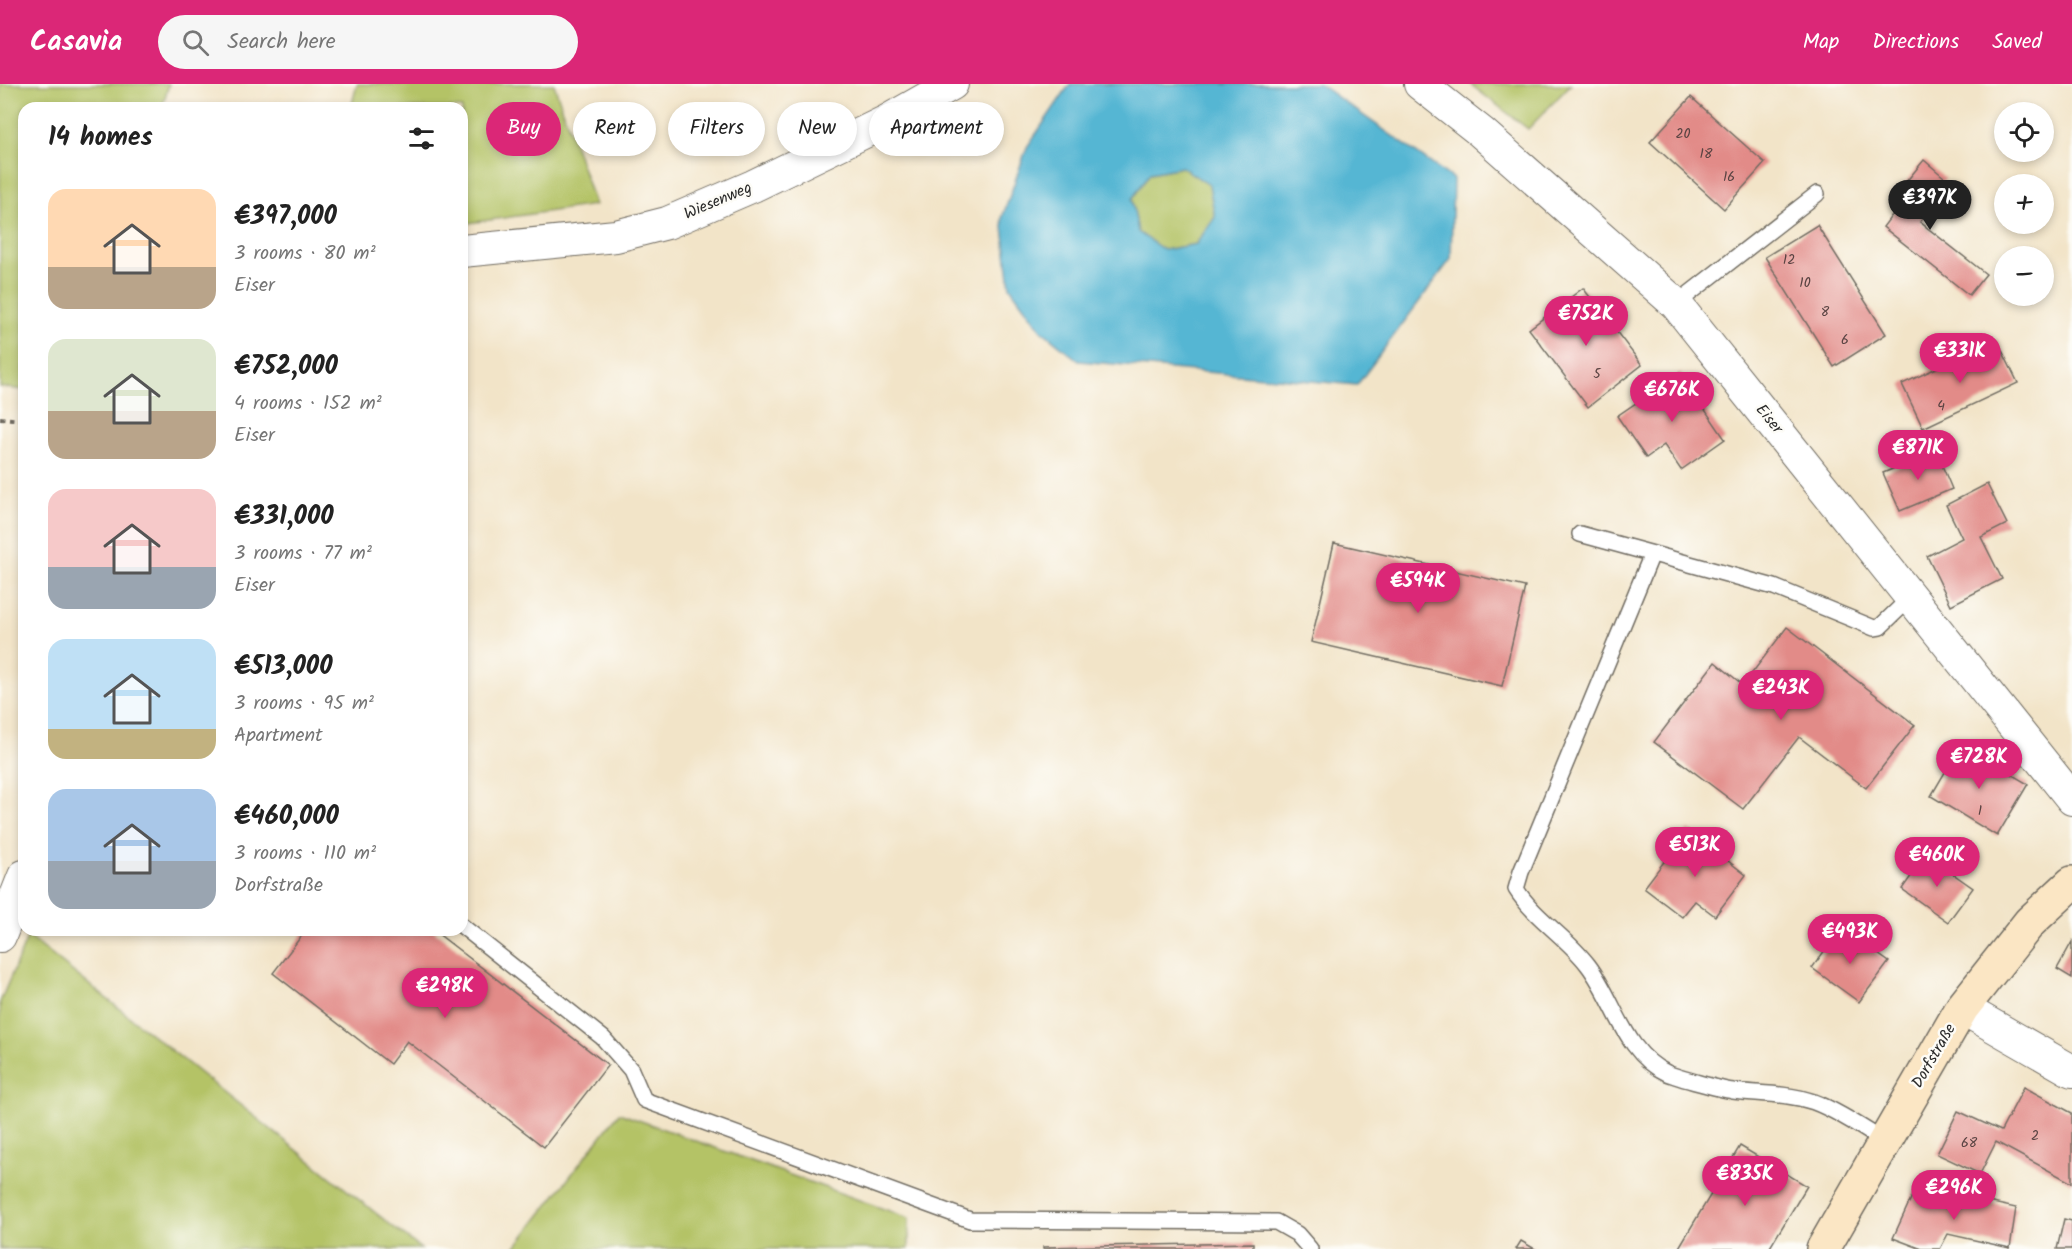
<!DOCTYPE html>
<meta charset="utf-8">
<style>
:root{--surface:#fff;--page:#f6f6f6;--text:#222;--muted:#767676;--accent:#db2777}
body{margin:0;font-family:Kalam,sans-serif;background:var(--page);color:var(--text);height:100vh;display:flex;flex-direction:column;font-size:22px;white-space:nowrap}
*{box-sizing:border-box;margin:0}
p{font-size:20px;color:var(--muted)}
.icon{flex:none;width:33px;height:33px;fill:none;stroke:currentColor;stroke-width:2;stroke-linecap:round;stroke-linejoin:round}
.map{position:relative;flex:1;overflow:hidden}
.drawer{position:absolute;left:18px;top:18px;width:450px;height:834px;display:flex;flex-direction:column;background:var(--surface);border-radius:18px;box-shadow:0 3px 9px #0003}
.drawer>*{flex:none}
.top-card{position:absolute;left:486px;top:18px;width:570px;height:54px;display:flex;gap:12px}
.controls{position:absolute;left:1994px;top:18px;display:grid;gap:12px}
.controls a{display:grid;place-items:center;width:60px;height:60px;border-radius:50%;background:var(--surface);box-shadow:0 3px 9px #0003;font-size:30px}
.price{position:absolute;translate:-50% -51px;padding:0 14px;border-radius:21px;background:var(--accent);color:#fff;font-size:20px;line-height:39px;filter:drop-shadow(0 2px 3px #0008)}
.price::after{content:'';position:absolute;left:50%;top:36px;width:18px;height:14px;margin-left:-9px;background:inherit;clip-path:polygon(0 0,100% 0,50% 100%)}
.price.active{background:#222;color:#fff}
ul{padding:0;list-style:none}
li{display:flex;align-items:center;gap:18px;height:150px;padding:0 30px}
li span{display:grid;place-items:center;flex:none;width:168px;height:120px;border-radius:18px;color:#555}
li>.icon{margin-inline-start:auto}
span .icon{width:72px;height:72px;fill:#fffc;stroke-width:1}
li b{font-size:26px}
h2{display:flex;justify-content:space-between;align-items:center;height:72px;padding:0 30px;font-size:26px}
.tag{padding:0 21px;border-radius:27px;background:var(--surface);box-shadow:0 3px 9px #0003;font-size:21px;line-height:54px}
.tag.active{background:var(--accent);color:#fff}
header{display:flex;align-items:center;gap:36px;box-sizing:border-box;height:84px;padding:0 30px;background:var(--accent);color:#fff}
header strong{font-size:28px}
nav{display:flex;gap:33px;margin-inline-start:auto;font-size:21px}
.search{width:420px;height:54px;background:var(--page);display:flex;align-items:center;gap:15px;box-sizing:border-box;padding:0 21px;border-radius:33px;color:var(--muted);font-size:22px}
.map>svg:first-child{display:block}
.green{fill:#b4c366;stroke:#707748;stroke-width:1.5}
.water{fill:#55b6d3;stroke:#40707f;stroke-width:1.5;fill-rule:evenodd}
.building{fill:#e28b88}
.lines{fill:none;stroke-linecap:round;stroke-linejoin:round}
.service-casing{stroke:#716c62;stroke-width:18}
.minor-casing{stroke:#716c62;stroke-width:34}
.secondary-casing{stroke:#716c62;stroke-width:36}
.path{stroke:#716c62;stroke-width:4;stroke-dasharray:4.5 4.5;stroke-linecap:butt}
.service{stroke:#fff;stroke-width:15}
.minor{stroke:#fff;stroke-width:32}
.secondary{stroke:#fbe6c4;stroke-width:33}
.labels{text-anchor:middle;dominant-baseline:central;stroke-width:5;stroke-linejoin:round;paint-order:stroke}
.number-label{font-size:14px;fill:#594342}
.street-label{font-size:16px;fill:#2b2b2b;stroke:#fdfcf7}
</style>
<header>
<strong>Casavia</strong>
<div class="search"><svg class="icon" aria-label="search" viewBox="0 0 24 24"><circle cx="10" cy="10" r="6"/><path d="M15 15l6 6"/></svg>Search here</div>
<nav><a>Map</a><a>Directions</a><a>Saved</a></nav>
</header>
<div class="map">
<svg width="2072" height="1165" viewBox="0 0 2072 1165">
<rect width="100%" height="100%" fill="#fdfcf7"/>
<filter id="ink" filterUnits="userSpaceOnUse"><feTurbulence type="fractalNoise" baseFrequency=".0167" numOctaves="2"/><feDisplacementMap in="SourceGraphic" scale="12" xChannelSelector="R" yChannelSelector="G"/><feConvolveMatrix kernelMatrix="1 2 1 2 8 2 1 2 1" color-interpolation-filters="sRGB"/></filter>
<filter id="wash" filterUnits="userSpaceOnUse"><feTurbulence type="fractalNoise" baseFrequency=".008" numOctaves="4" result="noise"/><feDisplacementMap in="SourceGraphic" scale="24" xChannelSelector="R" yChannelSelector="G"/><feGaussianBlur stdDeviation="1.35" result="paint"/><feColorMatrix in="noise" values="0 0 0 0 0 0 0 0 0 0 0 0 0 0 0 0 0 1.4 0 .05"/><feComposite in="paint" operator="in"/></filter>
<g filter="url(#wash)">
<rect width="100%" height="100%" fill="#f2e4c8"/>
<g class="green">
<polygon points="0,0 169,0 162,24 24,24 24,306 0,303"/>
<polygon points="357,0 554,0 595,121 462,140 462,24 351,24"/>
<polygon points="1470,0 1571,0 1528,45"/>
<polygon points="1182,83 1209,101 1215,133 1196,160 1164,166 1138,148 1132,115 1150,89"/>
<polygon points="28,852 421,1165 0,1165 0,918"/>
<polygon points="619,1029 909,1134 909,1165 514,1165"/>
</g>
<path class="water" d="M 1070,0 L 1319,0 L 1453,95 L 1451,175 L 1357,301 L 1079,277 L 1041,246 L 1010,203 L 1002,134 L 1027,63 ZM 1182,83 L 1209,101 L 1215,133 L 1196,160 L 1164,166 L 1138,148 L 1132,115 L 1150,89 Z"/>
<g id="blocks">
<g class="building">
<polygon points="1691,13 1765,79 1724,125 1650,58"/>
<polygon points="1924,76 1945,94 1923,121 1929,126 1920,138 1986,190 1969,211 1883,143 1908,110 1901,104"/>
<polygon points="1817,141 1886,250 1834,283 1765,173"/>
<polygon points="1583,204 1642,281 1588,323 1529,245"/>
<polygon points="1997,256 2018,299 1923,344 1902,300"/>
<polygon points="1680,289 1725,355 1681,386 1664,361 1646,374 1617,332"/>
<polygon points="1936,367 1952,405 1900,427 1883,389"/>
<polygon points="1987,400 2007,440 1981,453 2002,495 1951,521 1927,472 1962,454 1946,421"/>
<polygon points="1334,459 1525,503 1502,602 1311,558"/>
<polygon points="1787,543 1915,641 1866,704 1799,653 1743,725 1654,658 1715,578 1743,601"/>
<polygon points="1961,661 2028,700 1997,752 1931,712"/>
<polygon points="1688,746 1746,791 1715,832 1695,817 1682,833 1644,804"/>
<polygon points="1926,771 1973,804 1948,838 1902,805"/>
<polygon points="1841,844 1889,878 1859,918 1812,884"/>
<polygon points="306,846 433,846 608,981 544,1063 407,957 390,980 273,889"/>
<polygon points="2072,858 2072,894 2057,885"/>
<polygon points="2024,1003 2072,1029 2072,1099 1996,1058 1980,1090 1937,1070 1958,1027 2001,1047"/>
<polygon points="1740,1062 1807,1102 1769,1165 1678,1165"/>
<polygon points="1933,1106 2016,1124 2010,1164 1948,1150 1940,1165 1922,1165 1893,1154 1914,1108 1930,1112"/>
<polygon points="2064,1135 2072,1137 2072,1165 2057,1165"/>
<polygon points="1521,1157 1535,1165 1516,1165"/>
<polygon points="1253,1159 1253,1165 1043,1165 1043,1163"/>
</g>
</g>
</g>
<g filter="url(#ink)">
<use href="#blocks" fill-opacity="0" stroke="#716c62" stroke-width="1.5"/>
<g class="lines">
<defs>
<g id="service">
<polyline points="1676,220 1817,110"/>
<polyline points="1580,450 1774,503 1874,544 1880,543 1911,513"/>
<path d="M 1652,470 L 1521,788 L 1516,805 C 1535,835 1567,853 1588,881 C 1615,916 1624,969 1667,989 C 1679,994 1720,1005 1733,1007 C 1760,1010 1787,1009 1814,1018 C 1836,1026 1865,1045 1885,1058"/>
<polyline points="462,842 603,954 631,986 644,1016 970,1136 1276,1138 1297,1150 1310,1165"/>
</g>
<g id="minor">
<polyline points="1420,0 1481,48 1676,220 2072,715"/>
<polyline points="462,167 616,152 667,139 753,102 887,37 952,0"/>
<polyline points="0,852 24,792"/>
<polyline points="1962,924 2072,987"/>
</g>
<polyline id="secondary" points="1823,1165 1962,924 2030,838 2072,799"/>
</defs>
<use href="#service" class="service-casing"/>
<use href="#minor" class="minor-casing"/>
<use href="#secondary" class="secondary-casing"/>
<polyline class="path" points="0,334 24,336"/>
<use href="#service" class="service"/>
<use href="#minor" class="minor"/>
<use href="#secondary" class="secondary"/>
</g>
</g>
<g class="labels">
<g class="number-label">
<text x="1683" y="50">20</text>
<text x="1706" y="70">18</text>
<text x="1729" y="93">16</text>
<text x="1789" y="176">12</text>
<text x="1805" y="199">10</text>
<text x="1825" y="228">8</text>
<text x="1845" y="256">6</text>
<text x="1597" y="290">5</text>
<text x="1941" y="322">4</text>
<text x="1980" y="727">1</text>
<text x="2035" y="1052">2</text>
<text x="1969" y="1059">68</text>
</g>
<g class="street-label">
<text transform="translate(718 117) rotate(-23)">Wiesenweg</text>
<text transform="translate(1769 335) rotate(51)">Eiser</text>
<text transform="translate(1934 972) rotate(-60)">Dorfstraße</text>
</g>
</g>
</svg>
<div class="controls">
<a><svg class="icon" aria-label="locate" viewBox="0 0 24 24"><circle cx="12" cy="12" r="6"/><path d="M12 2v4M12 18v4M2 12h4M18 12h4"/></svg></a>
<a>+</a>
<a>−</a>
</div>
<b class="price active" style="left:1930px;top:147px">€397K</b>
<b class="price" style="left:1586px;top:263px">€752K</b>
<b class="price" style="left:1960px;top:300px">€331K</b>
<b class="price" style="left:1672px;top:339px">€676K</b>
<b class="price" style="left:1918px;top:397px">€871K</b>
<b class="price" style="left:1418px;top:530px">€594K</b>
<b class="price" style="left:1781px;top:637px">€243K</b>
<b class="price" style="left:1979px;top:706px">€728K</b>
<b class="price" style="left:1695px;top:794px">€513K</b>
<b class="price" style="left:1937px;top:804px">€460K</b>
<b class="price" style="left:1850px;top:881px">€493K</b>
<b class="price" style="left:445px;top:935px">€298K</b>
<b class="price" style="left:1745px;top:1123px">€835K</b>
<b class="price" style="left:1954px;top:1137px">€296K</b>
<div class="top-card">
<a class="tag active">Buy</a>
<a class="tag">Rent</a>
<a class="tag">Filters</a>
<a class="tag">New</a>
<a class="tag">Apartment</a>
</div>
<section class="drawer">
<h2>14 homes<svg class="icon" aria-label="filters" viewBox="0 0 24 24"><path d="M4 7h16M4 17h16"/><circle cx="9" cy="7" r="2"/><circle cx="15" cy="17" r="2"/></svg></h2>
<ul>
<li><span style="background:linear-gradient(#ffd9b3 65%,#b9a48a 0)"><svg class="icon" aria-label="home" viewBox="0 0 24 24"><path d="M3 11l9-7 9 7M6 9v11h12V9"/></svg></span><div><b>€397,000</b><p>3 rooms · 80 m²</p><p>Eiser</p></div></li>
<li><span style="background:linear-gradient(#dfe7d0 60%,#b9a48a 0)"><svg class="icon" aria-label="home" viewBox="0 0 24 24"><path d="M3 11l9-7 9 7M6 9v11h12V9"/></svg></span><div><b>€752,000</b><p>4 rooms · 152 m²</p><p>Eiser</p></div></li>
<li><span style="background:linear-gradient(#f6c9c9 65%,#9aa5b1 0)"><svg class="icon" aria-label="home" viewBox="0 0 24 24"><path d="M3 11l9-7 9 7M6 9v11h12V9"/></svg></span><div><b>€331,000</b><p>3 rooms · 77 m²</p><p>Eiser</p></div></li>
<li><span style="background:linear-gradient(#bfe0f5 75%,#c2b280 0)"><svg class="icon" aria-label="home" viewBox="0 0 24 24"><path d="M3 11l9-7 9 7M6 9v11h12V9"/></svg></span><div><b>€513,000</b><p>3 rooms · 95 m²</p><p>Apartment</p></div></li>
<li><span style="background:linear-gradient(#a9c7e8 60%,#9aa5b1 0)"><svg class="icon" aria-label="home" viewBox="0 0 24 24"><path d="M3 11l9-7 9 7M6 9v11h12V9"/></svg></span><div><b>€460,000</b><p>3 rooms · 110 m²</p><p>Dorfstraße</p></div></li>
</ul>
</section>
</div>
